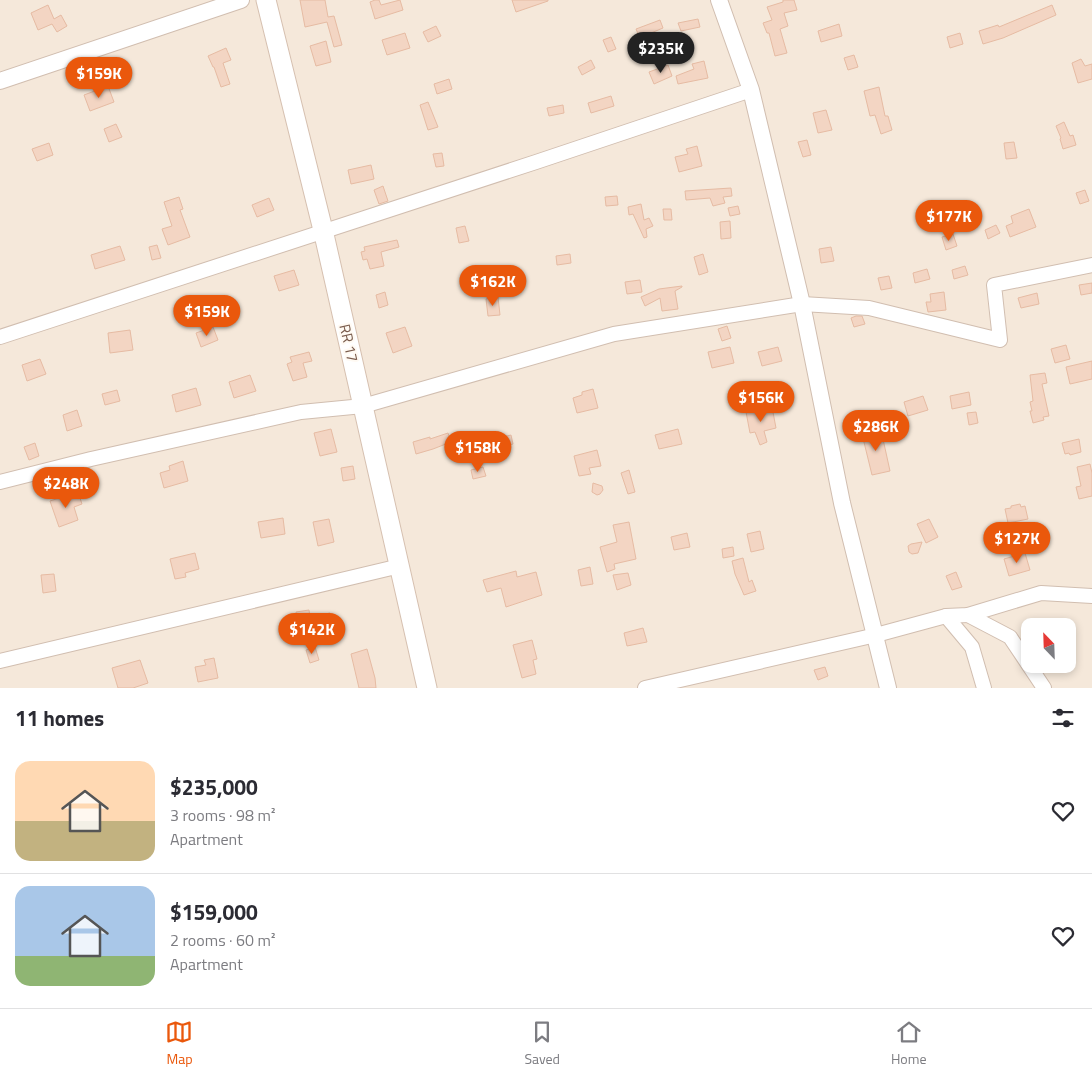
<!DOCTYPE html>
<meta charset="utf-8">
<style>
:root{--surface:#fff;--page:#f2f2f3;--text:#2b2b33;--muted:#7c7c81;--line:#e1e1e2;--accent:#ea580c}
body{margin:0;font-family:"Titillium Web",sans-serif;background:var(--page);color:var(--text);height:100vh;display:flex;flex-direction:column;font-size:19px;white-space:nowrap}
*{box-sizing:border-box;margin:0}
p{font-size:16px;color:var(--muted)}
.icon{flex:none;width:28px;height:28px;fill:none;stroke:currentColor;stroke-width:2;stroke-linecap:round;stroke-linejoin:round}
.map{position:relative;height:688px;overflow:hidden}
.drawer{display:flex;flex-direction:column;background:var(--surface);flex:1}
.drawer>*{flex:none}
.needle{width:32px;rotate:337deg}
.fabs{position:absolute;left:1021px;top:618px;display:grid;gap:10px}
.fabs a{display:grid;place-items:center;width:55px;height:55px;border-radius:10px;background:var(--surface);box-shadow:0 2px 8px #0003;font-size:25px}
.price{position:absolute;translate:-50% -42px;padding:0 11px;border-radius:18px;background:var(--accent);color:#fff;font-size:16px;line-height:32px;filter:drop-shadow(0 1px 2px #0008)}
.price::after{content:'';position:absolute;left:50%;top:30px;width:15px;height:11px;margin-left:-8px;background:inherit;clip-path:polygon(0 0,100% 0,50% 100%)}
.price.on{background:#222;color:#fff}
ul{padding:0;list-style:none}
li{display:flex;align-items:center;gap:15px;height:125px;padding:0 15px}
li+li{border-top:1px solid var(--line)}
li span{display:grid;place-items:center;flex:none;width:140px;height:100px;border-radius:15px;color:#555}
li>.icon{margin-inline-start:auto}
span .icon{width:60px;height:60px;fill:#fffc;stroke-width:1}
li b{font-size:21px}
h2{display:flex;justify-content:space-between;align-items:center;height:60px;padding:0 15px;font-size:21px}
.dock{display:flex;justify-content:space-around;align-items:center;height:70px;border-top:1px solid var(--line);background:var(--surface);font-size:14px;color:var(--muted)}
.dock a{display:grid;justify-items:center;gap:2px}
.dock .on{color:var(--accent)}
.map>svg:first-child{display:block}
.residential{fill:#f5e8da;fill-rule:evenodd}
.building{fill:#f3d5c3;stroke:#e6bba3}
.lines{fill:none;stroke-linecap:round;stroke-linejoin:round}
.minor-casing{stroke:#d1beb0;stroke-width:16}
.tertiary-casing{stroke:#d1beb0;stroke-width:18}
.secondary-casing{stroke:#d6c0b0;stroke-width:21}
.minor{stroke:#fff;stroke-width:14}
.tertiary{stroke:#fff;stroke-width:16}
.secondary{stroke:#fff;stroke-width:19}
.labels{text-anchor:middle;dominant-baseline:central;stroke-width:4;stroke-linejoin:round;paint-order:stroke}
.street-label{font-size:15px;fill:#7a5c4d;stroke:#fffaf3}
</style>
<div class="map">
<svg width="1092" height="688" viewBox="0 0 1092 688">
<rect width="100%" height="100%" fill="#fdf6ec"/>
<path class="residential" d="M 0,0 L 1092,0 L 1092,688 L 0,688 ZM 1030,626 L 1068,626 L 1068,664 L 1030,664 Z"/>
<g class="building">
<polygon points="300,0 325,0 328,17 334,16 342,45 334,47 327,22 305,27"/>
<polygon points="375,0 379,0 381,5 400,0 403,10 375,19 370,2"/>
<polygon points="512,0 548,0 548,1 516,12"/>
<polygon points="783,0 794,0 797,10 784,13 788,26 780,29 787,53 775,56 769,33 767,33 763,23 772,20 767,7 783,2"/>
<polygon points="48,5 54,19 61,15 67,26 57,32 52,24 38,30 31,13"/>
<polygon points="1052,5 1056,15 1003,38 983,44 979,31 998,25 999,27"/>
<polygon points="698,19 700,27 681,31 678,23"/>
<polygon points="660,20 663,28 651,33 657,47 646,52 636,29"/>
<polygon points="839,24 842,36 821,42 818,31"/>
<polygon points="436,26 441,36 428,42 423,32"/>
<polygon points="405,33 410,48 387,55 382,40"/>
<polygon points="960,33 963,44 950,48 947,37"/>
<polygon points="611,37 616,49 608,52 603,40"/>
<polygon points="326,41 331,62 316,66 310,46"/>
<polygon points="226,48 231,60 223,63 230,84 221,87 214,67 213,67 208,56"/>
<polygon points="854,55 858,67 848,70 844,58"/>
<polygon points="1081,59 1085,66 1092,64 1092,79 1078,83 1072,63"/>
<polygon points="591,60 595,68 582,75 578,67"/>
<polygon points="704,61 708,78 678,84 676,76 694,69 692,64"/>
<polygon points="668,65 672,76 654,84 649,72"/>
<polygon points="449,79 452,89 437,94 434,84"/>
<polygon points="108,86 114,102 90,111 84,95"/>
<polygon points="879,87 885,116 888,116 892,130 881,134 875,115 870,116 864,91"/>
<polygon points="611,96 614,106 591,113 588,103"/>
<polygon points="428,102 438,127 428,130 420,105"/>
<polygon points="563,105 564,113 549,116 547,108"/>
<polygon points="826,110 832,130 818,133 813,113"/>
<polygon points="1064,122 1070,136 1073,135 1076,145 1063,149 1060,139 1061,138 1056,126"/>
<polygon points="116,124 122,137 109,142 104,129"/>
<polygon points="807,140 811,155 803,157 798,142"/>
<polygon points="1014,142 1017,158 1006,159 1004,143"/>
<polygon points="49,143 53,155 37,161 32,149"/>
<polygon points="697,146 702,166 679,172 675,157 688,154 686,149"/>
<polygon points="442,153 444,166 436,167 433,154"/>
<polygon points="371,165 374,179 351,184 348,170"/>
<polygon points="383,186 388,201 379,204 374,190"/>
<polygon points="731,188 732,196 723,197 725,203 713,206 710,198 686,200 685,191"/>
<polygon points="1085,190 1089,201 1080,204 1076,193"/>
<polygon points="617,196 618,205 606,206 605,197"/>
<polygon points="179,197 183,209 180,210 190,237 168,245 162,229 172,226 164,202"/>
<polygon points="269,198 274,210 257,217 252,205"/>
<polygon points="641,204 644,220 649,218 653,226 646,229 647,237 644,238 633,214 629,215 628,207"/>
<polygon points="738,206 740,214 730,216 728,208"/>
<polygon points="663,209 671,209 672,220 664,220"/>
<polygon points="1029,209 1036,227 1010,237 1006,226 1013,223 1011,216"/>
<polygon points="730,221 731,238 721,239 720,222"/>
<polygon points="996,225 1000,233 988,239 985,230"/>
<polygon points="465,226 469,241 459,243 456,228"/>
<polygon points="953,234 957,246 946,250 942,237"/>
<polygon points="397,240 399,247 381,252 384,266 370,269 367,259 363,260 361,252 365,251 364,247"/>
<polygon points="157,245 161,258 152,260 149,247"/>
<polygon points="120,246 125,260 95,269 91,255"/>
<polygon points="831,247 834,261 821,263 819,249"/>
<polygon points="570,254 571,263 557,265 556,256"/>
<polygon points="703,254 708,272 699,275 694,257"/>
<polygon points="965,266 968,275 954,279 952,270"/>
<polygon points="927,269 930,279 915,283 913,273"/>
<polygon points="294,270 299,285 279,291 274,276"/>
<polygon points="889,276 892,288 881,290 878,278"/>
<polygon points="640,280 642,292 627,294 625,282"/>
<polygon points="1092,283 1092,293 1081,295 1079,285"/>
<polygon points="682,286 682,287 675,291 678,309 662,311 660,298 645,306 641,297 659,289"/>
<polygon points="385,292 388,305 379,308 376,295"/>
<polygon points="944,292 946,310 928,312 926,302 931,302 930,294"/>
<polygon points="1037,293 1039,304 1021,308 1018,298"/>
<polygon points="498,297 500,315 488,316 486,299"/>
<polygon points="856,316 862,316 865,324 854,327 851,318"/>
<polygon points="727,326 731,338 722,341 718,329"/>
<polygon points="213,327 218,340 201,347 196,333"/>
<polygon points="405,327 412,346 393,353 386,333"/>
<polygon points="130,330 133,350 110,353 108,333"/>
<polygon points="1066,345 1070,359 1055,363 1051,349"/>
<polygon points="730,347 734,363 712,368 708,352"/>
<polygon points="778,347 782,361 762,366 758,352"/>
<polygon points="309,352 312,361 303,363 307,377 293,381 287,364 292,362 290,357"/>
<polygon points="40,359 46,374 27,381 22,365"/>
<polygon points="1092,361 1092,379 1070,384 1066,367"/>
<polygon points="1045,373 1047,383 1042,384 1049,416 1043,417 1044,420 1033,423 1030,411 1032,411 1030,402 1033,401 1030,375"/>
<polygon points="250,375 256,391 234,398 229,382"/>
<polygon points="196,388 201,405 176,412 172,395"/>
<polygon points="593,389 598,408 577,413 573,398 582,395 582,392"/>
<polygon points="117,390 120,401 105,405 102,394"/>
<polygon points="969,392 971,405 952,409 950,396"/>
<polygon points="923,396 928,410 908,416 904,402"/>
<polygon points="772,407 776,428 764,431 767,442 760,445 755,432 750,433 746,412"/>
<polygon points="77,410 82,426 67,431 63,415"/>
<polygon points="976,412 978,423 969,425 967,413"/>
<polygon points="331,429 337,452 320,456 314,433"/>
<polygon points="678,429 682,444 659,449 655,435"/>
<polygon points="881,430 890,471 872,475 862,434"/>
<polygon points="448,433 451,442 433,449 416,454 413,442 430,437 430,439"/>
<polygon points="511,435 513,444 497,448 495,439"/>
<polygon points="1079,439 1081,452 1070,455 1069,453 1065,454 1062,443"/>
<polygon points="35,443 39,456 29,460 24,447"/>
<polygon points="597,450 601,466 589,468 591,474 579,476 574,456"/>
<polygon points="183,461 188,481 164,488 160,473 170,470 169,466"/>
<polygon points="1090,464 1092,473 1092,496 1079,499 1076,487 1081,486 1077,467"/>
<polygon points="353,466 355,479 343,481 341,468"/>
<polygon points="483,467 486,476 473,479 471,470"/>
<polygon points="629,470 635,492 628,494 621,473"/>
<polygon points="593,483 602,486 603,490 600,494 597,495 592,492"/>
<polygon points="78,492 82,504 74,507 78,520 59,527 50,501"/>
<polygon points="1020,504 1021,507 1025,506 1028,519 1008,523 1005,509 1011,508 1011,506"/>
<polygon points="283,518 285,534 261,538 258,522"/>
<polygon points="329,519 334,542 318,546 313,522"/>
<polygon points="929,519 938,537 926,543 917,524"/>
<polygon points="629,522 636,559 614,564 615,569 607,572 600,547 617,542 613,525"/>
<polygon points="760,531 764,549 751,552 747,534"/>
<polygon points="687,533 690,547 674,550 671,537"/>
<polygon points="922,542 918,553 912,554 909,552 908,546 911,544"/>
<polygon points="733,547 734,556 723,558 722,549"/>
<polygon points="195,553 199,569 185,573 186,577 175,579 170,559"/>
<polygon points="1025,553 1030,570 1009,576 1004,559"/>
<polygon points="743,558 749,582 752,580 756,591 744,595 735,574 732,561"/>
<polygon points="590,567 593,584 581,586 578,570"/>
<polygon points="516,571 517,577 536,572 542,595 506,607 501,588 487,592 483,580"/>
<polygon points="956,572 962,587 952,590 946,576"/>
<polygon points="628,573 631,585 617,590 613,575"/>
<polygon points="54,574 56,591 43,593 41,575"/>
<polygon points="309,610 310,617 330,613 334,637 323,639 320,625 298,629 296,612"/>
<polygon points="643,628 647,642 627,646 624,633"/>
<polygon points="532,640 537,659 533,660 536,674 522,678 513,645"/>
<polygon points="315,647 319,660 310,663 306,650"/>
<polygon points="367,649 375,678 376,688 359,688 351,654"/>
<polygon points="214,658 218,678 198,682 195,667 206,665 204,660"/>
<polygon points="140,660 148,683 133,688 118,688 112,668"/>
<polygon points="825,667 828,676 818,680 814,670"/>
</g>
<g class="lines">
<defs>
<g id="minor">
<polyline points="0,337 536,162 751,90"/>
<polyline points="0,482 91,459 301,412 363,406 614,334 802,304 869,308 1000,340 994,285 1092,265"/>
<polyline points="968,615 1010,637 1044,688"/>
<polyline points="946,616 972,647 984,688"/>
<polyline points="0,661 400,566"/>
<polyline points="645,688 876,635 946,616 968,615 1041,593 1092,596"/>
</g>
<g id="tertiary">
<polyline points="719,0 751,90 802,304 842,503 888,688"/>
<polyline points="0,81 241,0"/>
</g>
<polyline id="secondary" points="266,0 323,230 427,688"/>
</defs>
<use href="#minor" class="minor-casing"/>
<use href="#tertiary" class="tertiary-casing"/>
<use href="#secondary" class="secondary-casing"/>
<use href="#minor" class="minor"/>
<use href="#tertiary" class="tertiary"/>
<use href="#secondary" class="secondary"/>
</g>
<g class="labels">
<g class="street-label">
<text transform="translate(349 343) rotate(77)">RR 17</text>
</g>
</g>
</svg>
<div class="fabs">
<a><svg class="needle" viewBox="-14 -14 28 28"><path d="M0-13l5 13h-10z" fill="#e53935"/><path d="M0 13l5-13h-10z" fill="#7c7c81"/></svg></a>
</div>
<b class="price on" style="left:661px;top:74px">$235K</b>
<b class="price" style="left:99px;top:99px">$159K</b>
<b class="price" style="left:949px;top:242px">$177K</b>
<b class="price" style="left:493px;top:307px">$162K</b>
<b class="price" style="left:207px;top:337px">$159K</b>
<b class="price" style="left:761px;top:423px">$156K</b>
<b class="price" style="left:876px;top:452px">$286K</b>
<b class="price" style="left:478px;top:473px">$158K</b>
<b class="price" style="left:66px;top:509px">$248K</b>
<b class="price" style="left:1017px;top:564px">$127K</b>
<b class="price" style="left:312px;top:655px">$142K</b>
</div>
<section class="drawer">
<h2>11 homes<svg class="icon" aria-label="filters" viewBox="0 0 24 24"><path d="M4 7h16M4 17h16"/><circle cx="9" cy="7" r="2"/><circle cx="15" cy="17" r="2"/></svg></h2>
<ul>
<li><span style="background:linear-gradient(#ffd9b3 60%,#c2b280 0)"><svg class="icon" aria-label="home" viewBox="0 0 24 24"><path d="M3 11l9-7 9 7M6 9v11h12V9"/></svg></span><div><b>$235,000</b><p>3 rooms · 98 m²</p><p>Apartment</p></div><svg class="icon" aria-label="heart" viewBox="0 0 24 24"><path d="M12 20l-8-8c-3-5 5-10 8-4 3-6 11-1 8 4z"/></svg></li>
<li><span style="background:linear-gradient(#a9c7e8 70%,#8fb573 0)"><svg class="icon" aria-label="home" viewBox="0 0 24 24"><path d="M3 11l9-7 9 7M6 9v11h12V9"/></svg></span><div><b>$159,000</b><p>2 rooms · 60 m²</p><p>Apartment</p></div><svg class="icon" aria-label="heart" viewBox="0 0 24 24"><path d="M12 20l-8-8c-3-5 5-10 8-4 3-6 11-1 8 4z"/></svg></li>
</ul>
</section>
<nav class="dock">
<a class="on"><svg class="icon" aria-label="map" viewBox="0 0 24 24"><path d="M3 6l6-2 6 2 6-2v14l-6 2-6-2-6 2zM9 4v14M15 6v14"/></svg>Map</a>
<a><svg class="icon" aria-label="saved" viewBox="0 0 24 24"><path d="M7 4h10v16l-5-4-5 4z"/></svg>Saved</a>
<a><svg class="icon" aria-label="home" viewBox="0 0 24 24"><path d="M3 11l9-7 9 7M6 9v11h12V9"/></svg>Home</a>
</nav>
